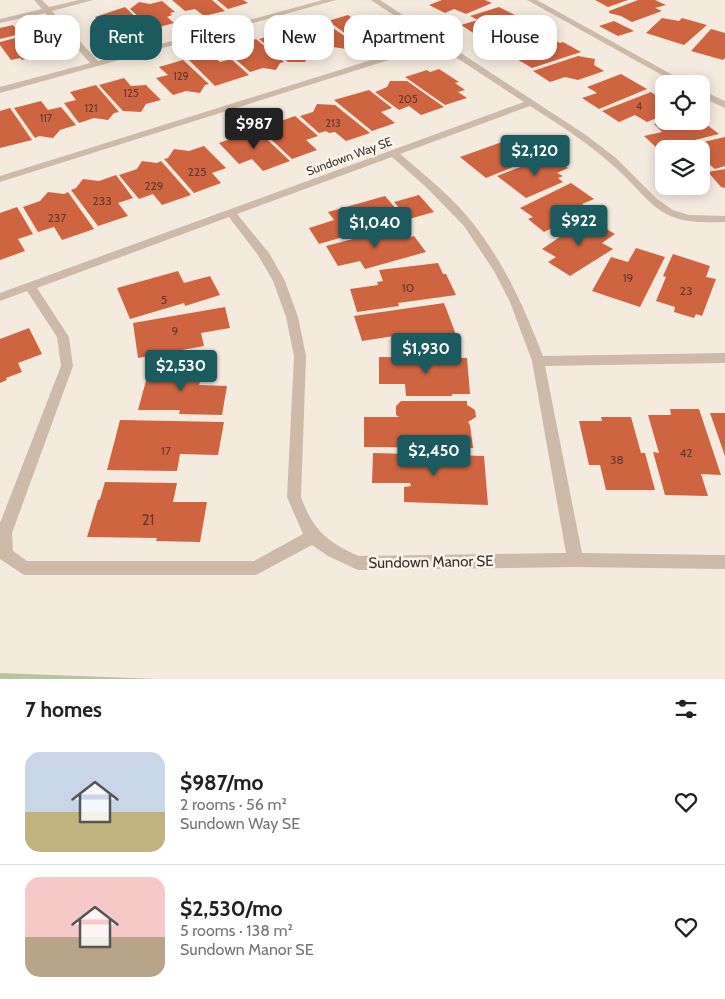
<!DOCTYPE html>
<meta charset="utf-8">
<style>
:root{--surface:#fff;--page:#f6f6f6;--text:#202124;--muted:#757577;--line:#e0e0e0;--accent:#1b5b60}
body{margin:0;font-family:Cabin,sans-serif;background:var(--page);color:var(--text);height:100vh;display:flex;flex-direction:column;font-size:19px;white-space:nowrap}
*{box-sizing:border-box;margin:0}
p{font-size:16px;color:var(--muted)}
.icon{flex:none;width:28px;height:28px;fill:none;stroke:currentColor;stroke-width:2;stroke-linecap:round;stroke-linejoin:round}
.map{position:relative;height:679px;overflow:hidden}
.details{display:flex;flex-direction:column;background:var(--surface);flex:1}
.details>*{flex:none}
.hud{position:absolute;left:15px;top:15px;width:695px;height:45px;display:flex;gap:10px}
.buttons{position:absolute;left:655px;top:75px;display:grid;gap:10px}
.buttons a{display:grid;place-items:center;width:55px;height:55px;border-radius:10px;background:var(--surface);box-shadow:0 2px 12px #0003;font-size:25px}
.price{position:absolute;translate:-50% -42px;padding:0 11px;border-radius:5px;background:var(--accent);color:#fff;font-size:16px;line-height:32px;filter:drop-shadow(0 1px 2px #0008)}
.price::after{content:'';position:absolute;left:50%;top:30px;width:15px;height:11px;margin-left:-8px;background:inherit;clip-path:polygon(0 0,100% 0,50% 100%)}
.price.selected{background:#222;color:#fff}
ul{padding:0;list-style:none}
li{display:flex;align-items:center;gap:15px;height:125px;padding:0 25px}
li+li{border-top:1px solid var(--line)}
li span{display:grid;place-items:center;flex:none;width:140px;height:100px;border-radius:15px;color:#555}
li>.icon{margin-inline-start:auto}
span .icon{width:60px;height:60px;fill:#fffc;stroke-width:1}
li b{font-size:21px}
h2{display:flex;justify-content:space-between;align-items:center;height:60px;padding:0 25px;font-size:21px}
.tag{padding:0 18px;border-radius:15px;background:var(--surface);box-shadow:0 2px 12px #0003;font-size:18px;line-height:45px}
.tag.selected{background:var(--accent);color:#fff}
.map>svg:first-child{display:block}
.green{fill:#b7c59c}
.building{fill:#cf6441}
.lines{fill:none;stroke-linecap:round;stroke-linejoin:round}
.minor{fill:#cebaa8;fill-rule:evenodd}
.labels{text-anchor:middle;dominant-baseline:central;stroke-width:5;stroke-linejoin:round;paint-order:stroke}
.far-number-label{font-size:11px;fill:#5f3c2f}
.far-street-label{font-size:12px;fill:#3a2f29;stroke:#fbf4eb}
.number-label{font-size:12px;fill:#5f3c2f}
.near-number-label{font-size:15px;fill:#5f3c2f}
.street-label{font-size:15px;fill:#3a2f29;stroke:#fbf4eb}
</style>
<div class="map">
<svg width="725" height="679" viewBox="0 0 725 679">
<rect width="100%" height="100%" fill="#f5eade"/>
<polygon class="green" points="0,673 158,679 0,679"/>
<g class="building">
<polygon points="172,0 212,0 225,11 204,16 195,9 185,11"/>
<polygon points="217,0 243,0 248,3 228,9"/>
<polygon points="442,0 485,0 492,3 466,14 454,9 445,13 429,5"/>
<polygon points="595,0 628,0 608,7"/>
<polygon points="638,0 655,0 666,5 655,8 662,11 632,22 621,16 609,13 609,11"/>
<polygon points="162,1 175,12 170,13 172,15 167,17 174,23 152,29 130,9 139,2 150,4"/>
<polygon points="125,7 148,29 125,35 118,28 111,29 109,27 105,28 95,17"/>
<polygon points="499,7 523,19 475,34 461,25 478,20 470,16"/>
<polygon points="348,15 359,23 364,21 368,24 372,23 388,34 360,44 328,21"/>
<polygon points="662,18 679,21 682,18 707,25 684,45 646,33"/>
<polygon points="323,21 353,42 349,43 346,49 333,47 321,51 302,36 312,33 303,26"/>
<polygon points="614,21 634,31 618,36 599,26"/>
<polygon points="518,23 545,38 512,48 502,42 493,45 477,36"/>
<polygon points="13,25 20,34 0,39 0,28"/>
<polygon points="711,29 725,33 725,58 723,60 691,51"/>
<polygon points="281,33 289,40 299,37 320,53 308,56 305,62 288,62 259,39"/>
<polygon points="23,36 27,41 36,38 46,54 22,60 20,58 11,60 0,45 0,42"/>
<polygon points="256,39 284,62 280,63 276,70 263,68 250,72 232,56 243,53 234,46"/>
<polygon points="552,39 560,43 563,42 581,52 532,68 515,58 531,53 526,50 532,48 529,46"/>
<polygon points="210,53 220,62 231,59 249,75 215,86 188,59"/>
<polygon points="578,56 595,59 594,65 604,71 578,80 565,77 550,82 533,71"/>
<polygon points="183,60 209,84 205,85 200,93 186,91 173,95 156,78 168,75 159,67"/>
<polygon points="439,69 459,82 455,83 465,90 458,92 467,98 445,105 405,77 427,70 430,72"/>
<polygon points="621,74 647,89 599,109 582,98 597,93 587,87"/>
<polygon points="124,78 131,86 146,85 161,100 146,104 141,112 123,111 99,85"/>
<polygon points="390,81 407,81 444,107 421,115 409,106 399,110 375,92 387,87"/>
<polygon points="96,85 119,112 114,113 108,120 94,118 79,123 64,103 76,100 70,92"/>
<polygon points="369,90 392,108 381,112 395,123 372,131 334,100"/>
<polygon points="651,92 664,101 664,115 647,122 635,115 619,122 602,111"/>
<polygon points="41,101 48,110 61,107 76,125 60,130 53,138 39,136 35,138 14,108"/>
<polygon points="317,104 335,105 370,133 346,141 335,132 329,133 326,131 319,133 300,116 313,112"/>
<polygon points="10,108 32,140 0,148 0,111"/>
<polygon points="295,116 318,136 306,140 317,150 292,159 259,128 263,127 268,119 281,121"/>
<polygon points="667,121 702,121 719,134 658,149 644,136 662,132 654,124"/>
<polygon points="238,130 253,131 257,130 290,161 263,171 252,159 239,164 219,143 233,138"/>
<polygon points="725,137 725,166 715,169 705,161 701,162 701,149 673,149"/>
<polygon points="527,141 545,154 486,178 460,157 502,142 510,148"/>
<polygon points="204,146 226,168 212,173 221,183 194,193 164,159 168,158 174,149 189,151"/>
<polygon points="550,156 568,168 557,173 563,176 558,178 563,182 526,198 497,176"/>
<polygon points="142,161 157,163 161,161 191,195 162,205 153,194 139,199 119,175 137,169"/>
<polygon points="725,169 725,188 721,187 708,172"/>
<polygon points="116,175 133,198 118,203 128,216 98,226 71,190 76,188 83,179 99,181"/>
<polygon points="571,183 594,199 582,204 590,209 586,212 544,232 528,219 533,217 520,208"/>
<polygon points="48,192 64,194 68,192 94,229 62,240 54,227 38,232 23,207 40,201"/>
<polygon points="419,195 434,212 409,219 394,202"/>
<polygon points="385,196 405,219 319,244 309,228 334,220 328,212"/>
<polygon points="17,207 33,234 18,239 25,251 0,260 0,213"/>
<polygon points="588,218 615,234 602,243 613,249 570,276 548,262 556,257 542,249"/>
<polygon points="395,228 403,239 414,236 426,252 365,269 360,261 338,266 326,246"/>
<polygon points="636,248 665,257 640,307 592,291 611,257 628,262"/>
<polygon points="673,254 710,266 706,277 716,279 702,316 696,314 694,318 674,312 675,307 656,301 666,277 663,276"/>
<polygon points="438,263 443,274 446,274 456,295 398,303 399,306 357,312 350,289 378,285 377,282 383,281 379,270"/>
<polygon points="178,271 184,283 210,276 220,295 185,306 184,303 130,319 117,288"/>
<polygon points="444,303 458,340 398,349 394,336 362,341 354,316"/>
<polygon points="225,307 230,328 201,333 204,346 138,358 133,323"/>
<polygon points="29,328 42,354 18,363 22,372 6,378 7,380 0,383 0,339"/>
<polygon points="379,357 467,358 470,394 452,394 452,396 406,396 405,384 379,384"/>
<polygon points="150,366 196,367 198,368 196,379 201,379 199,385 227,386 222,415 179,414 180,410 138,410"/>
<polygon points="401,401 467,401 467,405 475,410 476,417 468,422 470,425 473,448 364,447 364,417 399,417 396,415 396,406"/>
<polygon points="670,409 699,409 721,475 701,474 708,496 665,495 653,452 659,453 648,415 671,415"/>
<polygon points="710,413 725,413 725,456"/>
<polygon points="601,417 631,417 641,453 645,453 655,490 606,490 600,465 589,465 579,421 602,421"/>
<polygon points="120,420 224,422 218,455 180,454 177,471 107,470"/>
<polygon points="373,453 484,456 488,505 404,502 404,487 411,486 410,483 372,483"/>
<polygon points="105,482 177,483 173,502 207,502 200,542 156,541 157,538 87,537 98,500 100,499"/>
</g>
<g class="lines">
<g class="minor">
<polygon points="34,0 42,0 49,7 79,0 93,0 52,11 98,61 323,0 336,0 0,93 0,87 90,63 45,13 0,23 0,19 42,9"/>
<path d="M 371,0 L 380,0 L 586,135 L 616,158 L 657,199 L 673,210 L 689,215 L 725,216 L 725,222 C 653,226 656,202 609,162 C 585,141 557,123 530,106 L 400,154 C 425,175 452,197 472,222 C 505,264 524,307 543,356 L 725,353 L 725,363 L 545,366 L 582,553 L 725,555 L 725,569 L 575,567 L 358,570 L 328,556 L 312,545 L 256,575 L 24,575 L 0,559 L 0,523 L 61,366 L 57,337 L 27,291 L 0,301 L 0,293 L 524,102 L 437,45 L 0,182 L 0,176 L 432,41 ZM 392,157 L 425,186 L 464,226 L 494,271 L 510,302 L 532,361 L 566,553 L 359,556 C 327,542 313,530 301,497 L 306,356 L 298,317 L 285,281 L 269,253 L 237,214 ZM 229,217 L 258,255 L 273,281 L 286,317 L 294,356 L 287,497 L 303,534 L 254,561 L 27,561 L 13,551 L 12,533 L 73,366 L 69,337 L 37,288 Z"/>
<polygon points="527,0 537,0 689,84 678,84"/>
<polygon points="701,90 725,101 725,108 701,97"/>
</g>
</g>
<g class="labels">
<g class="far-number-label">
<text x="181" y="76">129</text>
<text x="131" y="93">125</text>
<text x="408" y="99">205</text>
<text x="639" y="106">4</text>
<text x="91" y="108">121</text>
<text x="46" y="118">117</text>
<text x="333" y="123">213</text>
</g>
<g class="far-street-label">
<text transform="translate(349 156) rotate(-20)">Sundown Way SE</text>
</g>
<g class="number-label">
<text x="197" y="171">225</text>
<text x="154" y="185">229</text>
<text x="102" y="200">233</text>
<text x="57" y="217">237</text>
<text x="628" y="277">19</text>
<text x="408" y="287">10</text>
<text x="686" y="290">23</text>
<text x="164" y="299">5</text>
<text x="175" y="330">9</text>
<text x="166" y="450">17</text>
<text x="686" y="452">42</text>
<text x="617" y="459">38</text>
</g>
<g class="near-number-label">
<text x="148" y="520">21</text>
</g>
<g class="street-label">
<text transform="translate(431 562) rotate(-1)">Sundown Manor SE</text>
</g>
</g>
</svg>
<div class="buttons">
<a><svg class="icon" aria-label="locate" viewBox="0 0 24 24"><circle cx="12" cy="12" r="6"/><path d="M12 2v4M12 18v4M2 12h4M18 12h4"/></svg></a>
<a><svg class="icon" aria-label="layers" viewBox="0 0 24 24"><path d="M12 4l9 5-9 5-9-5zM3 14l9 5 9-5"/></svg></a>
</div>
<b class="price selected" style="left:254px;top:150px">$987</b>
<b class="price" style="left:535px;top:177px">$2,120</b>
<b class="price" style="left:579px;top:247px">$922</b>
<b class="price" style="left:375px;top:249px">$1,040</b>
<b class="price" style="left:426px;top:375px">$1,930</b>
<b class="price" style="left:181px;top:392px">$2,530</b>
<b class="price" style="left:434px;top:477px">$2,450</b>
<div class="hud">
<a class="tag">Buy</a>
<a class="tag selected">Rent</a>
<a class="tag">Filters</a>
<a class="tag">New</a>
<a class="tag">Apartment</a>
<a class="tag">House</a>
</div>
</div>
<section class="details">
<h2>7 homes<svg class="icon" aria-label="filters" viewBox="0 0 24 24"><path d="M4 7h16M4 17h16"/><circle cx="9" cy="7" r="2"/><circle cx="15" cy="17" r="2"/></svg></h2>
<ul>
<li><span style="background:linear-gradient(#c9d6e8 60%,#c2b280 0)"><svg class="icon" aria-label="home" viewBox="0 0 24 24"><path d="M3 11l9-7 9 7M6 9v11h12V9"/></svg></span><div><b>$987/mo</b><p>2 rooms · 56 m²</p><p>Sundown Way SE</p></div><svg class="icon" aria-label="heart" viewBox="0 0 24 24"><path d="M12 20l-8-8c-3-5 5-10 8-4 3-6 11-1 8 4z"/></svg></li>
<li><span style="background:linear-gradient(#f6c9c9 60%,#b9a48a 0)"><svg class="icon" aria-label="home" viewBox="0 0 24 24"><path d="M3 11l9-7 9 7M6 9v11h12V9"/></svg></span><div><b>$2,530/mo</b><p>5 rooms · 138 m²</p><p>Sundown Manor SE</p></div><svg class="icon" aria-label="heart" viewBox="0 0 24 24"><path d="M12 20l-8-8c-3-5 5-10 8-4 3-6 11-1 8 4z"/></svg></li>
</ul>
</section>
